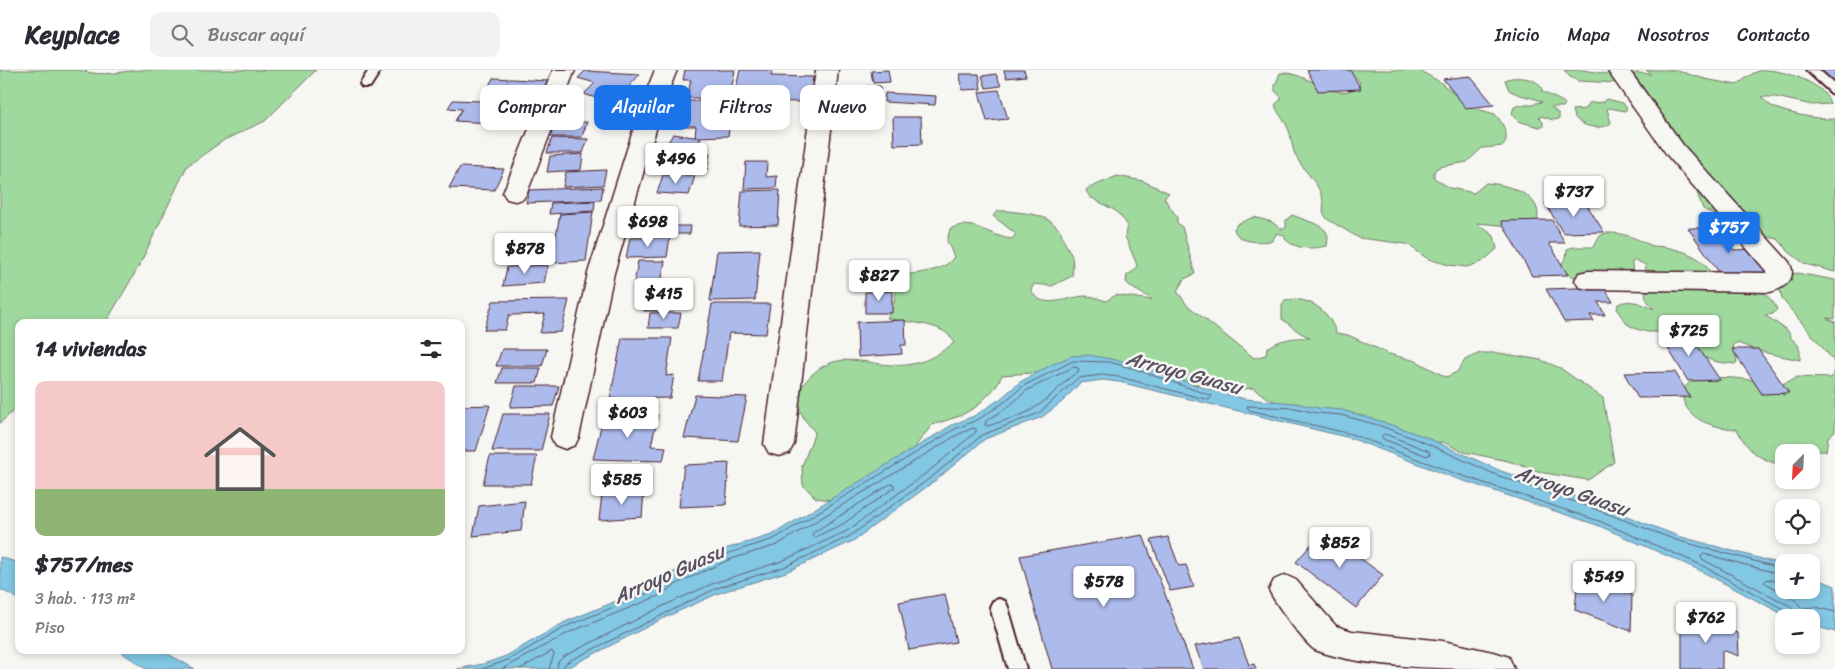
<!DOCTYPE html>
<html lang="es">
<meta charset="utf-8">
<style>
:root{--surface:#fff;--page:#f2f2f3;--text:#2b2b33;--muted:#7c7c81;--line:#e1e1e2;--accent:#1a73e8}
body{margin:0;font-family:Sriracha,sans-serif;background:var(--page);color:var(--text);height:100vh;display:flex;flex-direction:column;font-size:19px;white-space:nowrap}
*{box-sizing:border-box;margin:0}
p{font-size:16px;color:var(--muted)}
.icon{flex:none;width:28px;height:28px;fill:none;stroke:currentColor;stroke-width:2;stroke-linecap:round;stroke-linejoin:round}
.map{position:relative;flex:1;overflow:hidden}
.side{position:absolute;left:15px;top:249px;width:450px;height:335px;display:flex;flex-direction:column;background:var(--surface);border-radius:10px;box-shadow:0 2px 8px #0003}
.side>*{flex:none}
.guide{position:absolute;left:480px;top:15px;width:475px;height:45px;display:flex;gap:10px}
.needle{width:32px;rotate:204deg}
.fabs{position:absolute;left:1775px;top:374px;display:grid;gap:10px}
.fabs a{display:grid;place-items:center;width:45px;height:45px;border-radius:10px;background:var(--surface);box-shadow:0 2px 8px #0003;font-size:25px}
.price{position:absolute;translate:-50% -42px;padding:0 11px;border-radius:5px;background:#fff;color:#222;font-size:16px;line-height:32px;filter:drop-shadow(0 1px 2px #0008)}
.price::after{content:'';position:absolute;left:50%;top:30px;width:15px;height:11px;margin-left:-8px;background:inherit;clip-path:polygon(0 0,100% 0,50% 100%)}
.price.on{background:var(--accent);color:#fff}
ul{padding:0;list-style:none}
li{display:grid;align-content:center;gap:10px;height:265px;padding:0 20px}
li+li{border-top:1px solid var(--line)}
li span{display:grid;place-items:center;height:155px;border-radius:10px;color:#555}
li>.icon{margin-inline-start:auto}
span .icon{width:90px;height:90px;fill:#fffc;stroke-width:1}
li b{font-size:21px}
h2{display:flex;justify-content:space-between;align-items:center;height:60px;padding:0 20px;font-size:21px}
.pill{padding:0 18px;border-radius:10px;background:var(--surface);box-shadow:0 2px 8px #0003;font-size:18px;line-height:45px}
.pill.on{background:var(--accent);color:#fff}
header{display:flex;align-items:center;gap:30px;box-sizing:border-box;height:70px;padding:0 25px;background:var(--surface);border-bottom:1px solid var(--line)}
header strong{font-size:24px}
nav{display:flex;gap:28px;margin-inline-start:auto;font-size:18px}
.search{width:350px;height:45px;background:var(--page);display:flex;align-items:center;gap:12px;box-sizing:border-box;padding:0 18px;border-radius:10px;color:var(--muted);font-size:19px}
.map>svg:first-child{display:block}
.green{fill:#9fd99e;stroke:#747c64}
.water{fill:#82c7e3;stroke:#6c8499}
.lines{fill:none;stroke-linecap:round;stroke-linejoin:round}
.shore{stroke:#606275;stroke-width:1}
.building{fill:#acbbeb;stroke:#4a1f2b}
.service-casing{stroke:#4a1f2b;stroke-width:4}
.minor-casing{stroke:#4a1f2b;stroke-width:3}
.service{fill:#f6f6f2;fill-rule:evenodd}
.minor{fill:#f6f6f2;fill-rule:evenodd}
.labels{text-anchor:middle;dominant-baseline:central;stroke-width:5;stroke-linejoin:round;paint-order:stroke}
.water-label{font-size:20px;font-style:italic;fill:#5b5162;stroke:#f6f6f2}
</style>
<header>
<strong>Keyplace</strong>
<div class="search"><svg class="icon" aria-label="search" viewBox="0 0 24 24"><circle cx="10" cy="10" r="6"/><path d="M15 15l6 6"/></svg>Buscar aquí</div>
<nav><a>Inicio</a><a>Mapa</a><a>Nosotros</a><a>Contacto</a></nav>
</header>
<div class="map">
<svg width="1835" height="599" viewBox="0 0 1835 599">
<rect width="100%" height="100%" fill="#f6f6f2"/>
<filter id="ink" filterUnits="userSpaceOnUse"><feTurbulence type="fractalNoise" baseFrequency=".02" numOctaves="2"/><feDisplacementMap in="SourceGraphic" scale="10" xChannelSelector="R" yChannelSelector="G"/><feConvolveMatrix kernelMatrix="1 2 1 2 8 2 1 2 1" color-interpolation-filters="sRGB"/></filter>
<g filter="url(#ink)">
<g class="green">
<path d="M 0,0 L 79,0 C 107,8 117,1 143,0 C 201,0 259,0 316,0 L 265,51 L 224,70 L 187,96 L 138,198 L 106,252 L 19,252 L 19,336 L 0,353 Z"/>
<path d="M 1342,0 L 1419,0 L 1440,12 L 1470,37 L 1495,44 C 1502,52 1511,66 1503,76 L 1482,78 L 1467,92 L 1444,96 L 1437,98 L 1434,102 L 1434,108 L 1450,118 L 1474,123 L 1486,113 C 1508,114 1547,126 1536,154 L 1521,157 L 1477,153 L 1494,166 L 1497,179 L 1482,192 L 1467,197 L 1449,195 L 1428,189 L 1407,174 L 1359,168 L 1327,149 L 1323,142 C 1327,121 1308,106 1298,90 C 1291,80 1292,65 1287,56 C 1283,48 1278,44 1275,35 L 1282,28 L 1275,21 L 1275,16 L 1280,3 C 1307,0 1340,39 1360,13 L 1356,7 Z"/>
<polygon points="1564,0 1583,0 1614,5 1618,13 1578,11 1570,7"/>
<path d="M 1646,0 L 1675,0 L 1705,9 L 1737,15 C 1745,9 1753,1 1764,0 C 1782,0 1813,10 1825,24 C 1828,26 1829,31 1830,34 L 1812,35 L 1776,27 L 1761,27 C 1764,29 1767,33 1770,35 C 1781,43 1822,50 1835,49 L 1835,202 L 1805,194 L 1789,182 L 1778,169 L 1759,165 L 1739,157 L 1703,139 L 1694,115 L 1626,8 L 1636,3 L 1651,4 Z"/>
<path d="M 1511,8 C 1522,7 1537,8 1542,19 L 1541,21 L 1563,32 L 1565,34 L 1563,37 L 1551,37 L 1559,44 L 1559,49 L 1553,50 L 1541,46 L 1539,48 L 1543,52 L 1543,57 L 1539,57 L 1518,51 L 1512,43 L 1514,37 L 1521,35 L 1533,35 L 1536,33 L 1542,32 C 1532,26 1520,27 1509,20 L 1505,10 Z"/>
<path d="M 1607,29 L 1623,33 L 1627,39 L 1625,41 L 1610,38 L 1607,39 L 1611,53 C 1599,62 1574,56 1572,40 L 1586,39 L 1589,33 L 1604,32 Z"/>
<path d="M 1117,106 L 1143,111 L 1169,123 L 1164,128 L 1177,147 L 1177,153 L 1182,157 L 1195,204 L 1184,209 L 1177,221 L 1187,235 L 1254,288 L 1266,285 L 1267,278 C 1279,269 1296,267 1310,268 L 1299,262 L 1282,249 L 1282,236 L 1285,230 C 1309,226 1329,240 1336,263 L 1348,265 L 1389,284 L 1416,291 L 1446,307 L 1457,302 L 1465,290 L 1480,283 L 1499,283 L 1541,290 L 1560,298 L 1603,328 L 1614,392 L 1588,410 L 1544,403 L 1508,391 L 1464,382 L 1443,372 L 1428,373 L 1283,334 L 1269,329 L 1253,318 L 1228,321 L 1181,311 L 1046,302 L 1002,305 L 996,317 L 976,337 L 960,346 L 932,355 L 910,383 L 848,432 L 816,428 L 803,415 L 802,396 L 815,362 C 803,349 791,333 803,315 C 838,267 876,306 920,292 C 932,289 944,280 954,273 C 947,252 906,253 887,248 L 894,232 L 899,206 C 918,202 943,203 954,187 L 947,171 L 950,159 C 972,147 990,167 1012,169 L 1016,164 L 993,146 L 997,141 C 1007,140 1014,142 1024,143 C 1037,144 1053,149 1061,162 C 1062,165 1063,170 1065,173 C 1073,187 1074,189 1072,206 L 1052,216 L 1034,214 L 1031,220 C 1041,242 1069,226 1086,226 C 1092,226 1100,229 1106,231 L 1116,225 L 1152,230 C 1144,223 1132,220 1126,212 L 1127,205 L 1134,201 L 1137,195 L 1125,166 L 1127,154 L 1116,141 L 1090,127 L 1086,121 L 1087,119 Z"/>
<path d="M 1292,145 L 1319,155 L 1326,161 L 1328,167 L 1327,176 C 1313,179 1296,180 1285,169 L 1285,166 L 1277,163 L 1272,171 C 1259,172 1238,174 1234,159 L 1237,154 L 1254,147 L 1272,152 L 1281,159 L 1286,158 L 1286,150 Z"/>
<path d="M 1605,163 C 1623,162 1635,168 1650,175 C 1654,177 1660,176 1665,177 C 1681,180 1705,187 1710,203 C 1735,211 1765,214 1777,239 L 1773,244 L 1765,245 L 1788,261 L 1791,268 L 1798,275 L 1800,282 L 1800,290 L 1766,283 L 1737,273 L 1733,274 L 1737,292 L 1735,294 L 1717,292 L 1697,285 L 1667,262 L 1648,262 L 1636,259 L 1627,254 L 1617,240 L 1618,234 C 1631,228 1641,234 1654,239 C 1646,230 1640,223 1653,216 L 1645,200 L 1646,195 L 1635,190 L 1632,192 L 1633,206 C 1611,208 1579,217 1562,199 L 1562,193 L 1566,188 L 1567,179 L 1574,177 L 1593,177 L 1600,166 Z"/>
<polygon points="1797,203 1835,210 1835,249 1826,248 1835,252 1835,301 1833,290 1782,229 1779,217 1784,207"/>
<path d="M 1835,301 L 1835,361 L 1828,367 L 1826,381 L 1784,382 L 1784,396 C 1759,389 1748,382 1737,359 C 1717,358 1689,352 1683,329 C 1682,324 1683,319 1687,315 C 1699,303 1750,308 1765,313 C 1772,316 1779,322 1784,326 L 1782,322 L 1784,313 L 1793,310 L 1797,307 L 1831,308 Z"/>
</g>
<g class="water">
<polygon points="1088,285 1133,293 1201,317 1245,329 1295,333 1318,338 1342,340 1380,351 1423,366 1501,401 1588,431 1678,466 1784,495 1784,520 1811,520 1811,506 1835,516 1835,562 1811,555 1811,548 1788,547 1697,499 1597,455 1455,408 1350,368 1119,312 1103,310 1080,313 1063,331 1042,347 985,369 936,410 853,471 786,502 719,523 668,546 565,599 457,599 483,594 506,586 565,552 651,517 674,502 728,478 772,465 952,355 976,345 1000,329 1020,312 1051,295 1071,286"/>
<polygon points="0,487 19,493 19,529 0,519"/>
<polygon points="118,580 161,580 195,599 146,599"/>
</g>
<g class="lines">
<g class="shore">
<path d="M 1074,297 L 1078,298 L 1079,301 C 1063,311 1052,327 1036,337 C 1022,347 1004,350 988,356 L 985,355 L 986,351 L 1007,338 L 1026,321 Z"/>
<polygon points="1385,364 1429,381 1430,384 1427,386 1383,369 1382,366"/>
<polygon points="891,414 894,415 894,418 843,454 815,467 812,466 813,463"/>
<polyline points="1784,499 1676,470 1587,436 1499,406 1421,371 1378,355 1341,345 1317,343 1295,338 1247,336 1249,340 1351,364 1457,404 1599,451 1699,494 1787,541 1790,548"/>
<polyline points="1784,505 1704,484 1701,486 1702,489 1790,536 1795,541 1796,548"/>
<polyline points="1784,513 1767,509 1764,512 1795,530 1802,538 1816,537 1835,542"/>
<polyline points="482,599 508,590 567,556 653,521 677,506 729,483 774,469 955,359 979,349 1003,333 1023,316 1073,291 1109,292 1132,298 1212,326 1209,330 1119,307 1102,305 1078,308 1039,343 982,365 933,406 850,466 784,497 717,518 571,590 565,594 563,599"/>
<polyline points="502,599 570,562 656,527 680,512 731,489 777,475 957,365 973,358 976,359 976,362 929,401 847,461 782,491 714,513 663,536 563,587 558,592 557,599"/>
<polyline points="520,599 552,581 554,584 549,599"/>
</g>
</g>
<g class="building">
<polygon points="685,0 735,0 731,21 723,21 721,28 687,28 691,10 683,10"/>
<polygon points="740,0 772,0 771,6 813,7 810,32 733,31"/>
<polygon points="888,0 890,12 873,13 871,1"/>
<polygon points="1004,0 1024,0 1026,6 1006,8"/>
<polygon points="1307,0 1350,0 1361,19 1318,21"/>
<polygon points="1818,0 1835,0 1835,13"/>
<polygon points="585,1 640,4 625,21 614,18 602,30 584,24 595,13 578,8"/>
<polygon points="960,4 979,4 981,19 962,20"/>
<polygon points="996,4 1001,16 986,18 982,6"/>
<polygon points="1470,6 1494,35 1466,38 1443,9"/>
<polygon points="493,8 548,11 531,45 512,44 507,54 455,51 462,39 448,38 453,30 481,31"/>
<polygon points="867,16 880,16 881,25 867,26"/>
<polygon points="999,20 1008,49 987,51 979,22"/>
<polygon points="885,23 936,26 935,35 884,32"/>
<polygon points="615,25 638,31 625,47 595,41 596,32 609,33"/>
<polygon points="681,31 733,31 728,66 695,67 696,56 676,56"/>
<polygon points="893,47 921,47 922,74 894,75"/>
<polygon points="556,52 587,52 582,67 550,67"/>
<polygon points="673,64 701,68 684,99 655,94"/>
<polygon points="552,68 588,69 583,83 547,83"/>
<polygon points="695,83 710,83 707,100 692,100"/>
<polygon points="583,84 581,100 547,102 550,86"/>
<polygon points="746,92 767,92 766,107 777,106 776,118 744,119"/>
<polygon points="460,97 504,99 494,120 449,118"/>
<polygon points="606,100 603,115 563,117 566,102"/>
<polygon points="663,105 695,106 689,125 657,123"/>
<polygon points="603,117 601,130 526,133 529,120"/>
<polygon points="780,120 778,155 739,156 742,121"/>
<polygon points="595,131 594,141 549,144 551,133"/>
<polygon points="1585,132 1604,162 1563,163 1545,133"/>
<polygon points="593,142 586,191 551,193 560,144"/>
<polygon points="654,144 674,144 672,156 691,156 690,164 651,164"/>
<polygon points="1552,150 1565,173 1549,173 1568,205 1532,206 1501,151"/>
<polygon points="1688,158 1718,158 1734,180 1756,179 1774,203 1721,205"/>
<polygon points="670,167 667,187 626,188 630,168"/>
<polygon points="760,180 755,230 710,231 717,181"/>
<polygon points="638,191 665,191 660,220 633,220"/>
<polygon points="548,195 544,213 503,216 507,197"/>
<polygon points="1604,217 1613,232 1598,232 1605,245 1590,245 1594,251 1564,252 1546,219"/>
<polygon points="647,221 669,221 666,241 644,241"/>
<polygon points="892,221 892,243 865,243 865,222"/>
<polygon points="569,230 561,262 540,263 545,244 509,245 505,260 484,260 493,231"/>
<polygon points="712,234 770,234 766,264 729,263 722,311 698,311"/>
<polygon points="650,243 681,243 678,258 648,258"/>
<polygon points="905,250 906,275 901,275 902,284 858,287 857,252"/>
<polygon points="1658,262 1688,262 1720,310 1688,311"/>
<polygon points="622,268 672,268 666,306 674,305 670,328 610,329"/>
<polygon points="502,279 547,279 542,296 496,296"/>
<polygon points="1732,279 1758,279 1789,323 1762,324"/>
<polygon points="502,298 541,298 537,313 497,313"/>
<polygon points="1675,302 1690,327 1638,328 1624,303"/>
<polygon points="516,316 559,316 553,336 510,337"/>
<polygon points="695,325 747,327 738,371 684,368"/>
<polygon points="490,335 476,381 461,381 461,336"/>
<polygon points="503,344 550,344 541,381 492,381"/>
<polygon points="604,344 658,345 651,376 666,377 663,391 593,389"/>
<polygon points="490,386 537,386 531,414 483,414"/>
<polygon points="729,393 726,435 679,437 684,395"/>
<polygon points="644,421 642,447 599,450 602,424"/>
<polygon points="525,431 521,461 473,466 479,436"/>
<polygon points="1323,461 1383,505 1356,538 1296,492"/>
<polygon points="1143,465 1193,599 1052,599 1020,486"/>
<polygon points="1168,467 1179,496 1186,495 1194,517 1170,521 1151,470"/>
<polygon points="1578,506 1632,525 1631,561 1575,540"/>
<polygon points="945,524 956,572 909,580 899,532"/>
<polygon points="1682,543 1738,563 1739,586 1722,580 1722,599 1682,599"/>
<polygon points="1239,568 1249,595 1254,594 1256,599 1204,599 1195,576"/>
</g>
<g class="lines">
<defs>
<g id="service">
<polygon points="369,0 381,0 370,17 362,17 360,14"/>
<polygon points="1806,0 1819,0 1835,14 1835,24 1831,23"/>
<polygon points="999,529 1005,531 1008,537 1026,599 1008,599 990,537 993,531"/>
</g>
<g id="minor">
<polygon points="553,0 575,0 527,123 523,129 515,131 507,129 503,123"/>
<polygon points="655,0 677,0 664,32 614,203 579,367 575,375 565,379 555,375 551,367 588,203 642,32"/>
<polygon points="816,0 838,0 794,374 789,383 779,386 769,383 764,374"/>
<path d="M 1607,0 L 1629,0 L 1683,75 L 1789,192 C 1798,209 1785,218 1770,222 L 1588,219 L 1579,217 L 1575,210 L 1579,203 L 1588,201 L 1765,203 L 1767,202 L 1667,85 Z"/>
<path d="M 1285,505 L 1296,510 L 1336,556 L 1352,561 L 1443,571 L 1497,583 L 1509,587 L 1514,599 C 1459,599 1363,599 1315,580 C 1305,574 1274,532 1269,520 L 1274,510 Z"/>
</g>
</defs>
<use href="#service" class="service-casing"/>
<use href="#minor" class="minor-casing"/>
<use href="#service" class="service"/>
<use href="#minor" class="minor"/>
</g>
</g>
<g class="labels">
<g class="water-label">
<text transform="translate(1184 303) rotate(15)">Arroyo Guasu</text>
<text transform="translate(1572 421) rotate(19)">Arroyo Guasu</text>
<text transform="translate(669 504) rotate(-24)">Arroyo Guasu</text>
</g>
</g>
</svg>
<div class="fabs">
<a><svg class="needle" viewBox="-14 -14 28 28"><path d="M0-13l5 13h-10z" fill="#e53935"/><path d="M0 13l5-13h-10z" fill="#7c7c81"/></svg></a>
<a><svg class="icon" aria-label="locate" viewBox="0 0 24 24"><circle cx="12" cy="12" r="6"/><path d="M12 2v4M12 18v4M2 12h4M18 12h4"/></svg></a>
<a>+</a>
<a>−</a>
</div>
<b class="price" style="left:676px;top:115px">$496</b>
<b class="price" style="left:1574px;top:148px">$737</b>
<b class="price" style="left:648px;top:178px">$698</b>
<b class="price on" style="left:1729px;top:184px">$757</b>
<b class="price" style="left:525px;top:205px">$878</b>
<b class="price" style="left:879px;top:232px">$827</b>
<b class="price" style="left:664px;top:250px">$415</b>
<b class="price" style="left:1689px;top:287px">$725</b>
<b class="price" style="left:628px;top:369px">$603</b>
<b class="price" style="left:622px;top:436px">$585</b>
<b class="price" style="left:1340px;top:499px">$852</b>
<b class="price" style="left:1604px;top:533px">$549</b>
<b class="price" style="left:1104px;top:538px">$578</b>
<b class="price" style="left:1706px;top:574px">$762</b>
<div class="guide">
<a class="pill">Comprar</a>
<a class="pill on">Alquilar</a>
<a class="pill">Filtros</a>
<a class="pill">Nuevo</a>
</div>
<section class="side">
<h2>14 viviendas<svg class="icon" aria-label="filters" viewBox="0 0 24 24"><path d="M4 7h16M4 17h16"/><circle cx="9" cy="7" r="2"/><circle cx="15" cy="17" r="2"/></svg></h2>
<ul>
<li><span style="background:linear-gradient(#f6c9c9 70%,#8fb573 0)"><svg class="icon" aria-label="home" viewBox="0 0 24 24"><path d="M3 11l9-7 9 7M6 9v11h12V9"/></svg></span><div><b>$757/mes</b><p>3 hab. · 113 m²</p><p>Piso</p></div></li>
</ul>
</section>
</div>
